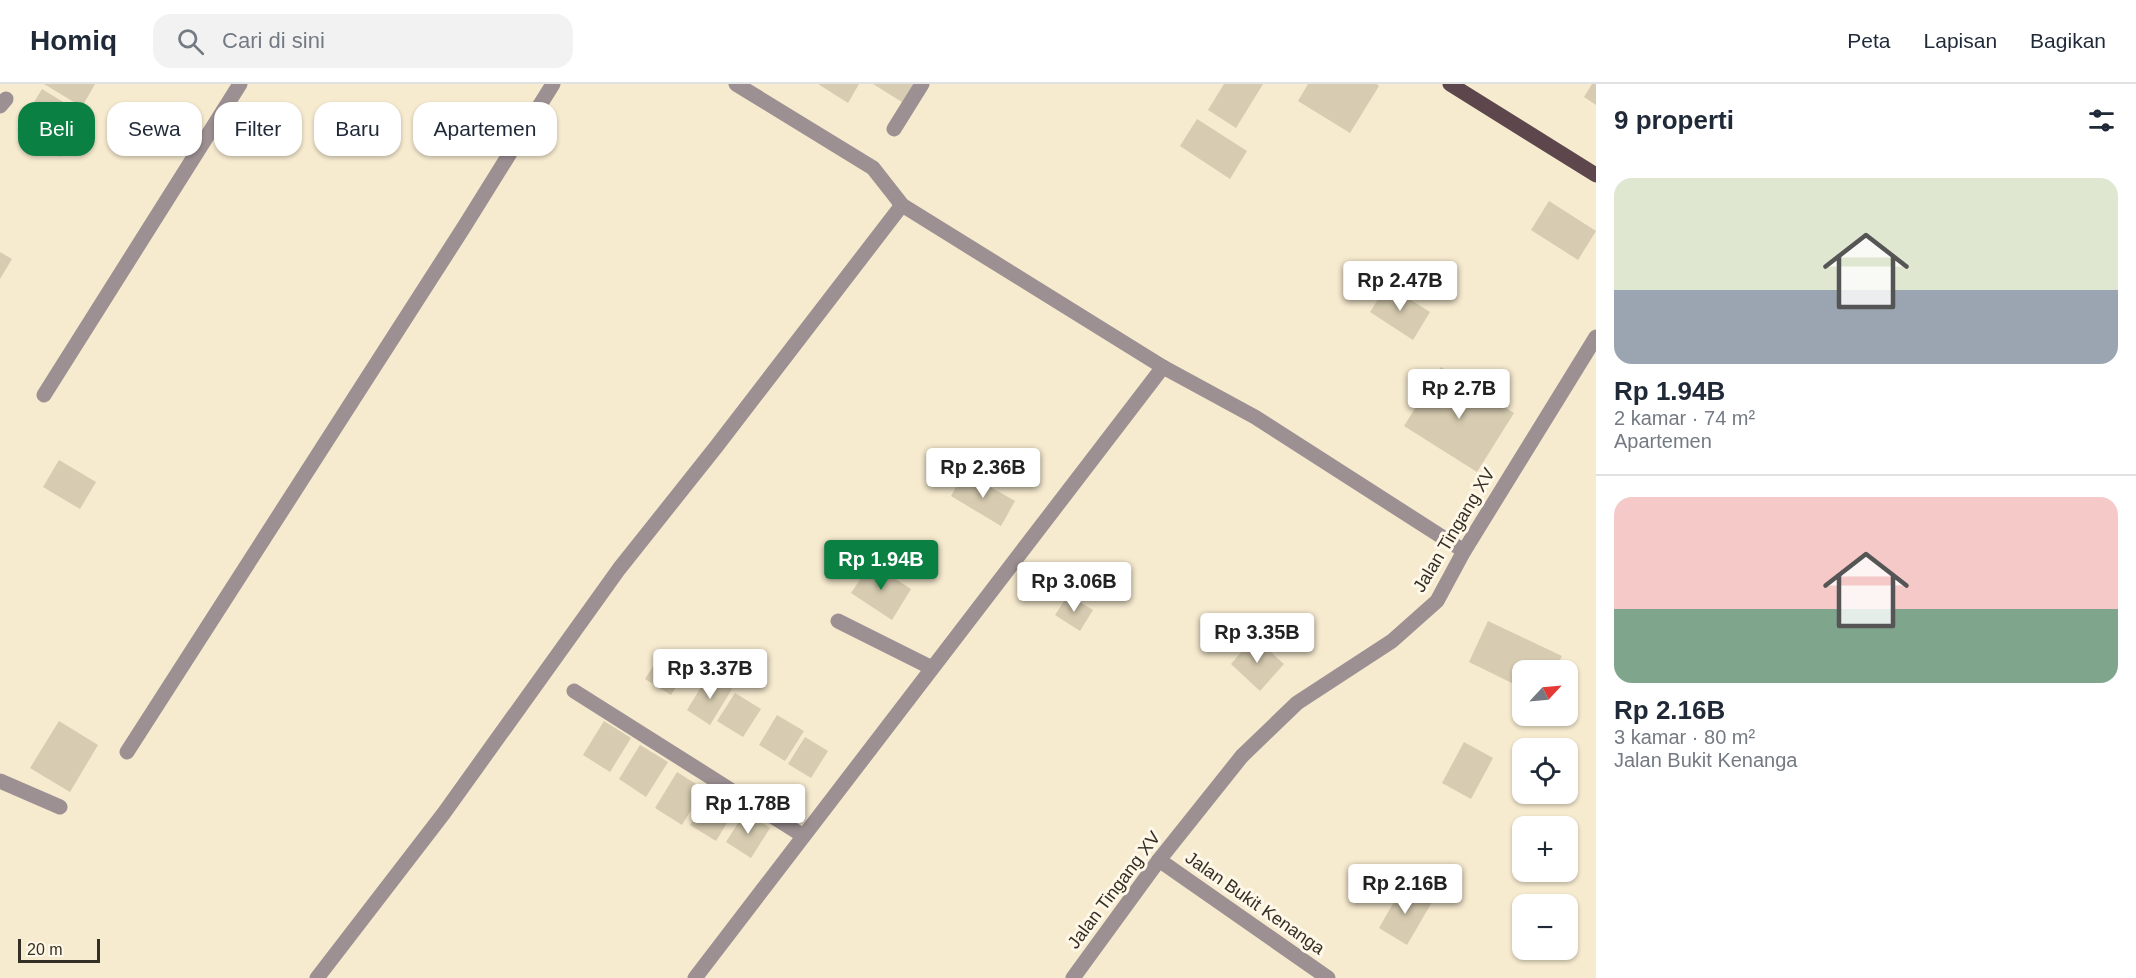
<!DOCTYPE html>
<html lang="id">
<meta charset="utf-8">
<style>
:root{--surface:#fff;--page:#f2f2f3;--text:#1f2937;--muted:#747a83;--line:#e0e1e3;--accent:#0b8043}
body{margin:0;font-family:Arial,sans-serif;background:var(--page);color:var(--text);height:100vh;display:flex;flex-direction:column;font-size:22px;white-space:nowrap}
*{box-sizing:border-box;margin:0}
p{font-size:20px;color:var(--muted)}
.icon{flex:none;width:33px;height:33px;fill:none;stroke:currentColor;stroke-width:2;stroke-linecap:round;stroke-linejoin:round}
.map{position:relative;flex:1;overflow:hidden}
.drawer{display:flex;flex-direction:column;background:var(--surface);width:540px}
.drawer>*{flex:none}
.hud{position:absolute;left:18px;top:18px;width:570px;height:54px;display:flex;gap:12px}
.needle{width:39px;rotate:64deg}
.buttons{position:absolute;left:1512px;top:576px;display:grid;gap:12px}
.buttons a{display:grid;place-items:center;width:66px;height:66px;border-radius:12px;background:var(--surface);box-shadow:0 2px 4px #0004;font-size:30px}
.scale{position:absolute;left:18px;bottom:15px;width:82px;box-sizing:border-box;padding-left:6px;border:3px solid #332f24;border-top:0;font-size:16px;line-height:21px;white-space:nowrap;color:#332f24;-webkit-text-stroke:4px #fff8e8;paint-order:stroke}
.price{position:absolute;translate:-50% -51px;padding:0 14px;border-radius:6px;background:#fff;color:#222;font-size:20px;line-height:39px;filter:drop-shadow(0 2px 3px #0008)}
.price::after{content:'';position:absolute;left:50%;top:36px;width:18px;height:14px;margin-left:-9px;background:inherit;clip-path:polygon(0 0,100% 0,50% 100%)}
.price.selected{background:var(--accent);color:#fff}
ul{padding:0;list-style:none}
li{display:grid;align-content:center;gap:12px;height:318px;padding:0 18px}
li+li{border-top:2px solid var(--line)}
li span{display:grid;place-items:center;height:186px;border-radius:18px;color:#555}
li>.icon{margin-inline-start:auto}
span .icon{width:108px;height:108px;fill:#fffc;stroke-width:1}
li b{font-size:26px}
h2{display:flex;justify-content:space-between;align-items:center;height:72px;padding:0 18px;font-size:26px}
.pill{padding:0 21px;border-radius:18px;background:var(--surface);box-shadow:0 2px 4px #0004;font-size:21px;line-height:54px}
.pill.selected{background:var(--accent);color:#fff}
header{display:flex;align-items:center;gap:36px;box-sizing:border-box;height:84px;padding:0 30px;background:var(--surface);border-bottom:2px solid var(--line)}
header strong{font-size:28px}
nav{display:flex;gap:33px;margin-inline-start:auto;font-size:21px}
.search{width:420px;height:54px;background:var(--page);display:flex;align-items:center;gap:15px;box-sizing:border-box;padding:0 21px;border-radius:18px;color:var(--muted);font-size:22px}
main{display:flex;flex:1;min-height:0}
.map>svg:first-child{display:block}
.building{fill:#d7ccb1}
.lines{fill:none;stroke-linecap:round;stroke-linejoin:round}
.minor{stroke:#9d9093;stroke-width:15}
.major{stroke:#5d464c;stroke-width:15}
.labels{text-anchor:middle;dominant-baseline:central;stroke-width:6;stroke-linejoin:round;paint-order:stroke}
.street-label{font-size:18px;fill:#332f24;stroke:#fff8e8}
</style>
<header>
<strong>Homiq</strong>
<div class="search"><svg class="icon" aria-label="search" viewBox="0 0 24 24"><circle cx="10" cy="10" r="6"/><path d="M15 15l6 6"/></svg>Cari di sini</div>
<nav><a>Peta</a><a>Lapisan</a><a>Bagikan</a></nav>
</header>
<main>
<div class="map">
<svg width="1596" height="894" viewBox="0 0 1596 894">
<rect width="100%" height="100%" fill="#f6eacf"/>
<g class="building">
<polygon points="44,0 95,0 82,23"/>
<polygon points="818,0 859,0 848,19"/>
<polygon points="873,0 913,0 902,18"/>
<polygon points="1224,0 1263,0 1236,44 1208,26"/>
<polygon points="1308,0 1377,0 1379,2 1350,49 1298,17"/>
<polygon points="1592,0 1596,0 1596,21 1584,13"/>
<polygon points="42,5 86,32 61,73 17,46"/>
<polygon points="1197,35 1247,67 1230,95 1180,62"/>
<polygon points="1549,117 1596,147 1578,176 1531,146"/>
<polygon points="0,168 12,175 0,195"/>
<polygon points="1387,201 1430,228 1413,256 1370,228"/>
<polygon points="1441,283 1514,329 1477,388 1404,342"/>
<polygon points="59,376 96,398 80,425 43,403"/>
<polygon points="964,388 1015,417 1001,442 951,412"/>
<polygon points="871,479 911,505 892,536 851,509"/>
<polygon points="1068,511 1093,526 1080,547 1055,531"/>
<polygon points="1488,537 1562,572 1555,586 1522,586 1522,604 1469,578"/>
<polygon points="1254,553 1284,580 1260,607 1231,580"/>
<polygon points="664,565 690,581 671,611 645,595"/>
<polygon points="709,590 732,605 710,641 687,626"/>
<polygon points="735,609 761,625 743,653 717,637"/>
<polygon points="777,631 804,647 785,677 759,661"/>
<polygon points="59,637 98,661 70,708 30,684"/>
<polygon points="604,637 631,654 610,688 583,671"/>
<polygon points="805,653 828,667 811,694 788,680"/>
<polygon points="1464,658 1493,674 1471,715 1442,699"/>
<polygon points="640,661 668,678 646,713 619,695"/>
<polygon points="677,688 704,705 682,741 655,724"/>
<polygon points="711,707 736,724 716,757 690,741"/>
<polygon points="745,728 770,744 751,774 726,758"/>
<polygon points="1403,802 1432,818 1407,861 1379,844"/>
</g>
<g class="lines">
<g class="minor">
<polyline points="736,0 873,84 902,121 1163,283 1255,333 1464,467"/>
<polyline points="0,22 6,15"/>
<polyline points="894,45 922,0"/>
<polyline points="44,311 240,0"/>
<polyline points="838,537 932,584"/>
<polyline points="574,607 802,751"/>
<polyline points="127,668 464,143 553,0"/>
<polyline points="0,697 60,723"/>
<polyline points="1159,776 1328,894"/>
<polyline points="317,894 444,729 619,485 716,363 902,121"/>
<polyline points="695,894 1163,283"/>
<polyline points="1073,894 1159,776 1242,672 1297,619 1392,557 1437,517 1464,467 1596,253"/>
</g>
<polyline class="major" points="1450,0 1596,91"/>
</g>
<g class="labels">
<g class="street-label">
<text transform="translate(1454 446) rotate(-59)">Jalan Tingang XV</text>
<text transform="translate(1114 806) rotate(-53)">Jalan Tingang XV</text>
<text transform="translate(1255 819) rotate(35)">Jalan Bukit Kenanga</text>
</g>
</g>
</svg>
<div class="buttons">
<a><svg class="needle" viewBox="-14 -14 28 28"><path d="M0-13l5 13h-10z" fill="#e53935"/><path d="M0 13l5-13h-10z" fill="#747a83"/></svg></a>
<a><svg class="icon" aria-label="locate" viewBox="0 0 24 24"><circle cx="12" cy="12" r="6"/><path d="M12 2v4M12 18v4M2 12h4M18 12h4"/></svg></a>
<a>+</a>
<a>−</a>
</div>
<div class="scale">20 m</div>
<b class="price" style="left:1400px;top:228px">Rp 2.47B</b>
<b class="price" style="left:1459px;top:336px">Rp 2.7B</b>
<b class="price" style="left:983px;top:415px">Rp 2.36B</b>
<b class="price selected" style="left:881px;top:507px">Rp 1.94B</b>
<b class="price" style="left:1074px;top:529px">Rp 3.06B</b>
<b class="price" style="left:1257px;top:580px">Rp 3.35B</b>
<b class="price" style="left:710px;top:616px">Rp 3.37B</b>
<b class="price" style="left:748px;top:751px">Rp 1.78B</b>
<b class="price" style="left:1405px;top:831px">Rp 2.16B</b>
<div class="hud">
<a class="pill selected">Beli</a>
<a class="pill">Sewa</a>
<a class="pill">Filter</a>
<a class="pill">Baru</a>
<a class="pill">Apartemen</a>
</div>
</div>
<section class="drawer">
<h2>9 properti<svg class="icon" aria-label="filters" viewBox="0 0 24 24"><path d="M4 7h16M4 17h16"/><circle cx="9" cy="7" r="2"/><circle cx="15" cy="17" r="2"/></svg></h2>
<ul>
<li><span style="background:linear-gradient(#dfe7d0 60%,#9aa5b1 0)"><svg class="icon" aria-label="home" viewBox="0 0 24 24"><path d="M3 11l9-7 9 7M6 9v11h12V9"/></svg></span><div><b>Rp 1.94B</b><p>2 kamar · 74 m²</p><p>Apartemen</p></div></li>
<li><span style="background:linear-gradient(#f6c9c9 60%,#7fa58c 0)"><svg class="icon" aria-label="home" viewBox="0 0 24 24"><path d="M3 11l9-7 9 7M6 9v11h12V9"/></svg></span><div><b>Rp 2.16B</b><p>3 kamar · 80 m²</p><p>Jalan Bukit Kenanga</p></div></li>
</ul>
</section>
</main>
